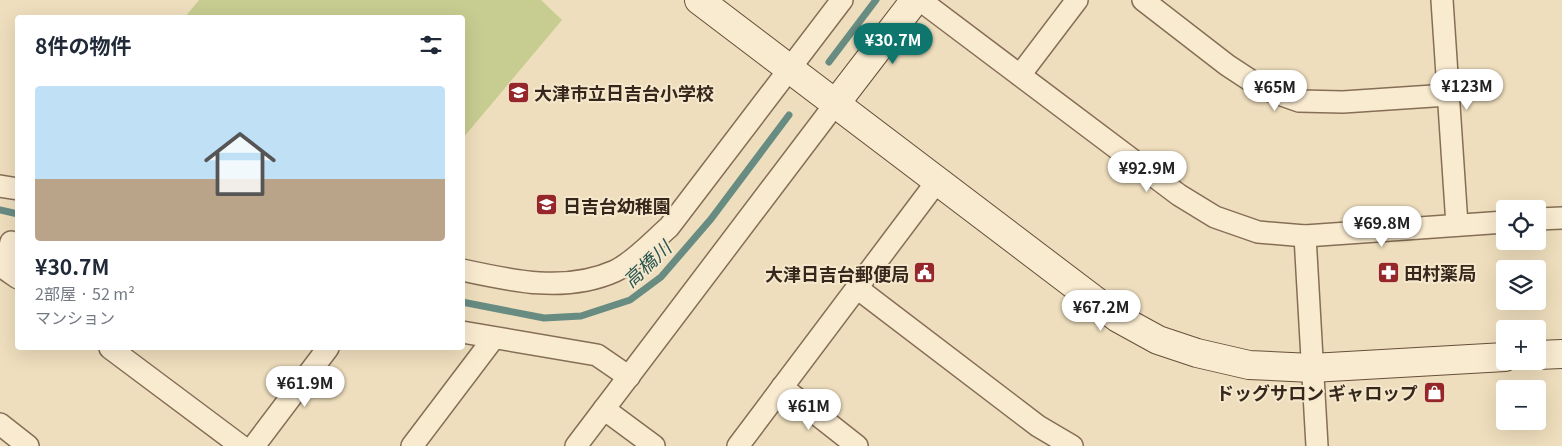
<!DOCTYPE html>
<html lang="ja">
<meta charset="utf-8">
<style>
:root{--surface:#fff;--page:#f6f6f7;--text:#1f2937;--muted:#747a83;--line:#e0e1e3;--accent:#0f766e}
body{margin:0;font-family:Georgia,"Noto Sans JP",serif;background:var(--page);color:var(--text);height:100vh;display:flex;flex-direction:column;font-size:19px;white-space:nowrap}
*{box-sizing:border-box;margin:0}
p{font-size:16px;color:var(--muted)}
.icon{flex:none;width:28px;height:28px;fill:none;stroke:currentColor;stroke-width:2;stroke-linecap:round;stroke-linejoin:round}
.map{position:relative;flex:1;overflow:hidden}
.side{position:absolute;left:15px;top:15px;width:450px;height:335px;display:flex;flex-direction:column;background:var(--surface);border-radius:5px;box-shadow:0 5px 20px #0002}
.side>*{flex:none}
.controls{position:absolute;left:1496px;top:200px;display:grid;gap:10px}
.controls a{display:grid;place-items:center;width:50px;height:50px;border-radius:5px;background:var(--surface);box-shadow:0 5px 20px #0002;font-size:25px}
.price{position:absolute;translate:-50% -42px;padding:0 11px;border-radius:18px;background:#fff;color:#222;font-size:16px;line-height:32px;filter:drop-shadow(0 1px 2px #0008)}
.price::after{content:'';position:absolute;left:50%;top:30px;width:15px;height:11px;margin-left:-8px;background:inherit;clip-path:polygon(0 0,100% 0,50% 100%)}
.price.current{background:var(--accent);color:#fff}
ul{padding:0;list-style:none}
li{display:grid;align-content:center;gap:10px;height:265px;padding:0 20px}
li+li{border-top:1px solid var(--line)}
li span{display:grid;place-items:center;height:155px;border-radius:5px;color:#555}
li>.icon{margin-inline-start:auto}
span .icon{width:90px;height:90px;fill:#fffc;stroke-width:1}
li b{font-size:21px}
h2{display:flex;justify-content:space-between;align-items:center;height:60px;padding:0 20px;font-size:21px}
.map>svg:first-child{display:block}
.green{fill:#c7cc91}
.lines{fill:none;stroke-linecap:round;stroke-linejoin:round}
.stream{stroke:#688c82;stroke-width:7}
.street-casing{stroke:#866e56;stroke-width:24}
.secondary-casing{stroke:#674f3a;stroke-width:30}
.street{stroke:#f9ebd0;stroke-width:21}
.secondary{stroke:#f9ebd0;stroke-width:28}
.labels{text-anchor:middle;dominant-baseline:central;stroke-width:4;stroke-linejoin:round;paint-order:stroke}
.poi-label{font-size:18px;font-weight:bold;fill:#35271b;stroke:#f5e8cd;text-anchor:start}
.water-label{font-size:19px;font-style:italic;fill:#2a5551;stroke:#f5e8cd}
</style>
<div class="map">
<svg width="1562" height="446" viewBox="0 0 1562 446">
<rect width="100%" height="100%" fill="#eedebd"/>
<polygon class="green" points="199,0 541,0 562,20 463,138 462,18 185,17"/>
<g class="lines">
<g class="stream">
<polyline points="829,62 876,0"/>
<polyline points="0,210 18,214"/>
<polyline points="462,302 544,318 581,316 630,300 661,277 711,219 789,115"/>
</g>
<defs>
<g id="street">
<polyline points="920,0 1179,195 1215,217 1258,232 1305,236 1505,222"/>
<polyline points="1143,0 1227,65 1262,88 1299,101 1343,102 1448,95"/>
<polyline points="1442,0 1457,225"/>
<polyline points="1020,75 1077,0"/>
<polyline points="0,186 18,189"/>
<polyline points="1538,219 1562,218"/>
<polyline points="1305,236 1317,446"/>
<polyline points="11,242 5,269 18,278"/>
<path d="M 462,270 C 512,281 566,293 615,271 C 634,262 653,241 669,227 L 842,0"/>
<polyline points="857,288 1038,426 1072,446"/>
<polyline points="462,332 597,355 629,377"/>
<polyline points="110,348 241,446"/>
<polyline points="782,387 857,446"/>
<polyline points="604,409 654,446"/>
<polyline points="0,424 28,446"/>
<polyline points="254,446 328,348"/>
<polyline points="412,446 493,339"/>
<polyline points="576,446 836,103"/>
<polyline points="738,446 938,180"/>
</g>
<g id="secondary">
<polyline points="699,0 1118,318 1158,340 1197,353 1249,365 1312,368 1505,357"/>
<polyline points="836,103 915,0"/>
<polyline points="1538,355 1562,354"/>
</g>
</defs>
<use href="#street" class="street-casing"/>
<use href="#secondary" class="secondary-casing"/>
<use href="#street" class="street"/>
<use href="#secondary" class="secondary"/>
</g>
<defs>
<symbol id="school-square" viewBox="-11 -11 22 22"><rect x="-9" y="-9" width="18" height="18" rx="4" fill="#95262a" stroke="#f5e8cd"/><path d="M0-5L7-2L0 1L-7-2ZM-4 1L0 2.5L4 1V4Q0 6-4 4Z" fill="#fff"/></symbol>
<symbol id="pharmacy-square" viewBox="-11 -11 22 22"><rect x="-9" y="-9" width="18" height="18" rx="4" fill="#95262a" stroke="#f5e8cd"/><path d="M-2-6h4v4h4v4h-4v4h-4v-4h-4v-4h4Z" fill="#fff"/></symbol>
<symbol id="civic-square" viewBox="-11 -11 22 22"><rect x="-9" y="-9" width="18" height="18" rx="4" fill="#95262a" stroke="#f5e8cd"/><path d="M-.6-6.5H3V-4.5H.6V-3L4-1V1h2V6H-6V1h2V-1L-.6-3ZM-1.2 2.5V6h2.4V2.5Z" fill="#fff"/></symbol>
<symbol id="shop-square" viewBox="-11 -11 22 22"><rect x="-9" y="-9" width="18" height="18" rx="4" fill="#95262a" stroke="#f5e8cd"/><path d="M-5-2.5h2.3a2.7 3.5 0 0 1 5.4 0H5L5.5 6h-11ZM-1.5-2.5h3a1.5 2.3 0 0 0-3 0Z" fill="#fff"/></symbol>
</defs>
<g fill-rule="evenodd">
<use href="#school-square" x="506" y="80" width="25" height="25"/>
<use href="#school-square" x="534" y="192" width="25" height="25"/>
<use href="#pharmacy-square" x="1376" y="260" width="25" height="25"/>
<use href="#civic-square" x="912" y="260" width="25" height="25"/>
<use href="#shop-square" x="1422" y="380" width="25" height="25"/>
</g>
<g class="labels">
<g class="poi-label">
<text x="534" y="92">大津市立日吉台小学校</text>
<text x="563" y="205">日吉台幼稚園</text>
<text x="1404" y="272">田村薬局</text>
<text x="909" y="273" text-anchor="end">大津日吉台郵便局</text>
<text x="1418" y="392" text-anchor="end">ドッグサロン ギャロップ</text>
</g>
<g class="water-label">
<text transform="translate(646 263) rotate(-43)">高橋川</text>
</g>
</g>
</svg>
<div class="controls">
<a><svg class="icon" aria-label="locate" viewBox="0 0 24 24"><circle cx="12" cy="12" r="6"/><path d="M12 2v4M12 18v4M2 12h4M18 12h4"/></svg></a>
<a><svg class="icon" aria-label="layers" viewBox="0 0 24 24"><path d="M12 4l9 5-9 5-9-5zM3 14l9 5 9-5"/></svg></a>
<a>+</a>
<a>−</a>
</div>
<b class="price current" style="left:893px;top:65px">¥30.7M</b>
<b class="price" style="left:1467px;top:111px">¥123M</b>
<b class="price" style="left:1275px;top:112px">¥65M</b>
<b class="price" style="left:1147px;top:193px">¥92.9M</b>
<b class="price" style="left:1382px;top:248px">¥69.8M</b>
<b class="price" style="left:1101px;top:332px">¥67.2M</b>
<b class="price" style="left:305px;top:408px">¥61.9M</b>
<b class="price" style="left:809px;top:431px">¥61M</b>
<section class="side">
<h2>8件の物件<svg class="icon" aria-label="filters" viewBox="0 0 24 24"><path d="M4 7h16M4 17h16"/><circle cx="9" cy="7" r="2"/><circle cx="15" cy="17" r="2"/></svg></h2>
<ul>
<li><span style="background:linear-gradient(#bfe0f5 60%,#b9a48a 0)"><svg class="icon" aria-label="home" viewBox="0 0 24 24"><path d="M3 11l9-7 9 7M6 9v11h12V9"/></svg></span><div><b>¥30.7M</b><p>2部屋 · 52 m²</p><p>マンション</p></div></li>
</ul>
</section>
</div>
